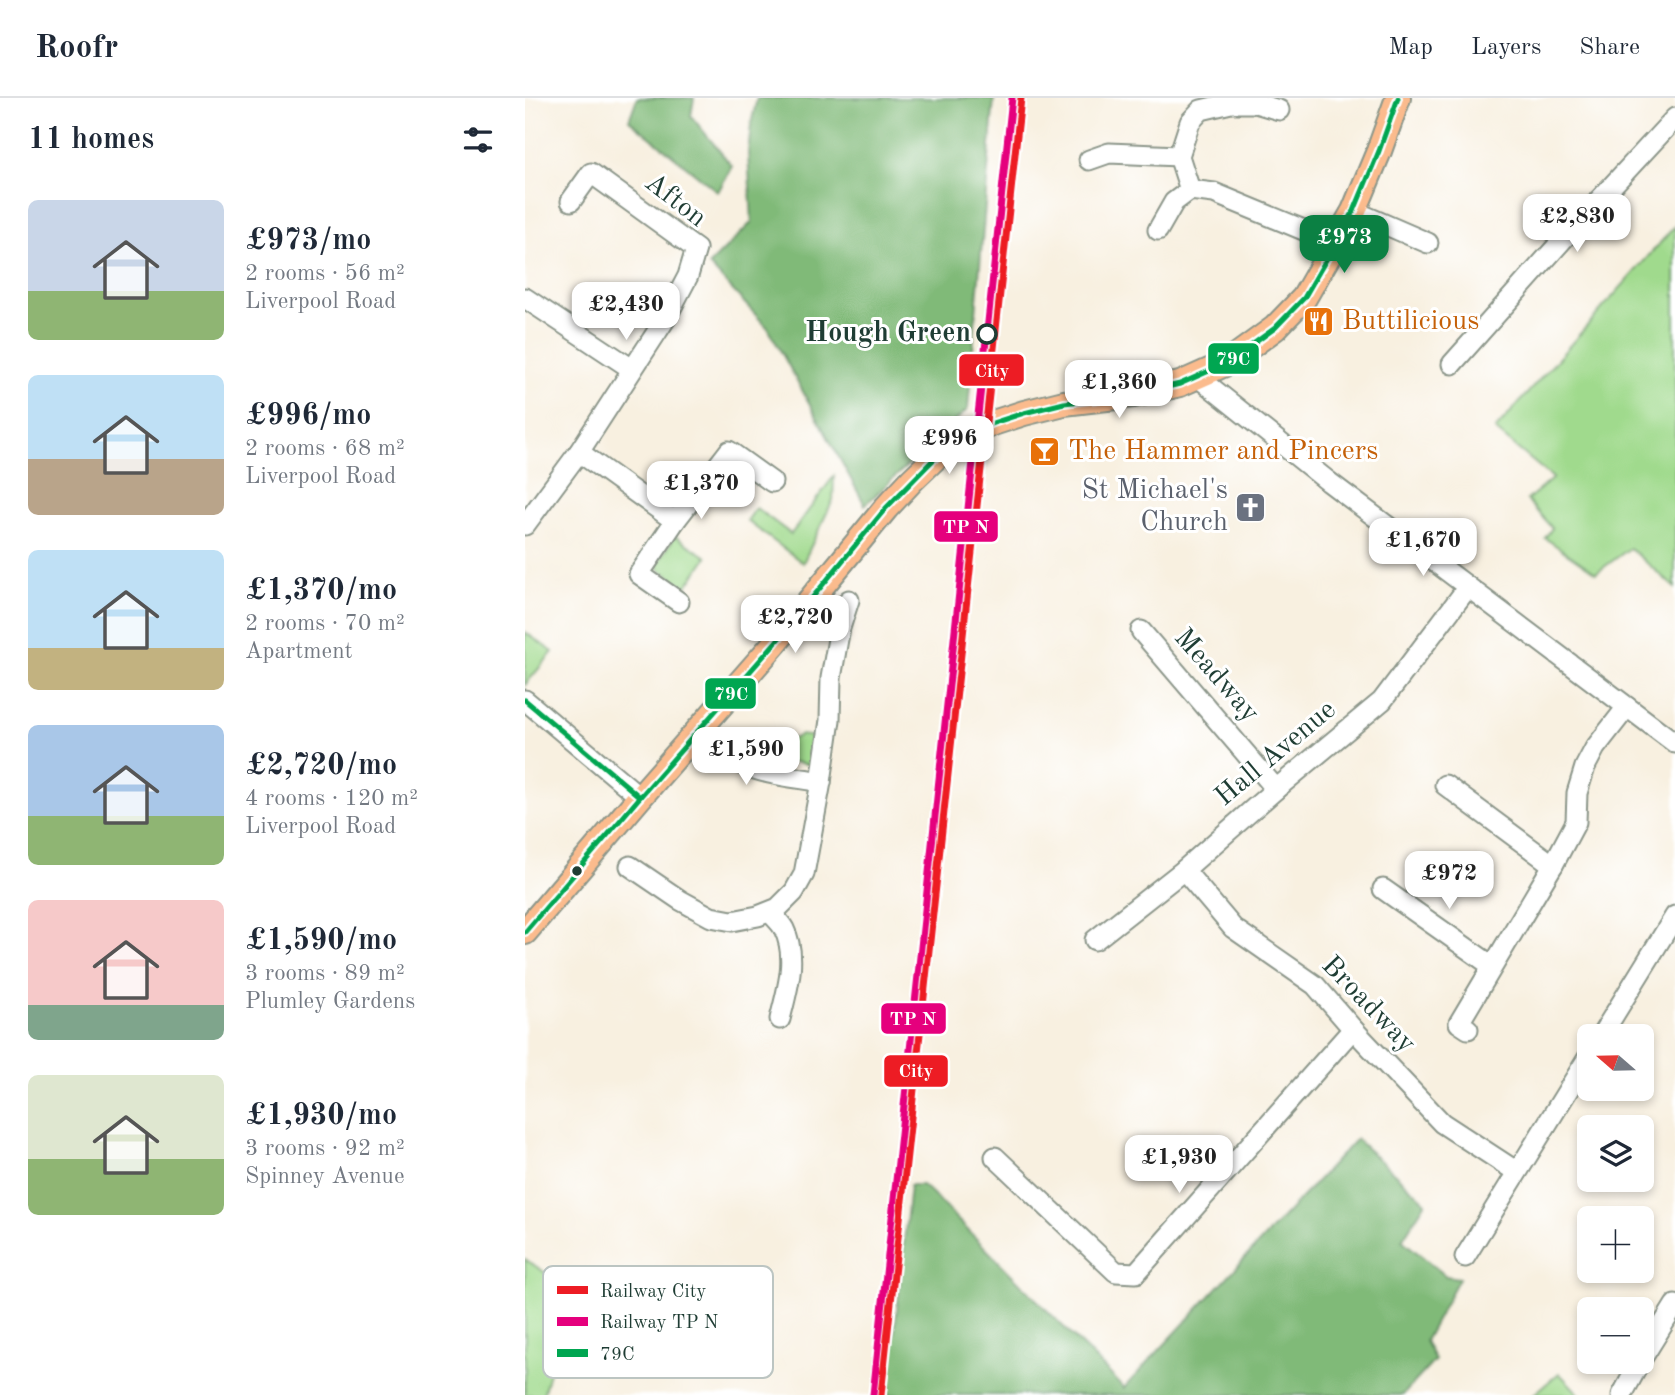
<!DOCTYPE html>
<meta charset="utf-8">
<style>
:root{--surface:#fff;--page:#f2f2f3;--text:#1f2937;--muted:#747a83;--line:#e0e1e3;--accent:#0b8043}
body{margin:0;font-family:"Old Standard TT",serif;background:var(--page);color:var(--text);height:100vh;display:flex;flex-direction:column;font-size:26px;white-space:nowrap}
*{box-sizing:border-box;margin:0}
p{font-size:23px;color:var(--muted)}
.icon{flex:none;width:38px;height:38px;fill:none;stroke:currentColor;stroke-width:2;stroke-linecap:round;stroke-linejoin:round}
.map{position:relative;flex:1;overflow:hidden}
.details{display:flex;flex-direction:column;background:var(--surface);width:525px}
.details>*{flex:none}
.needle{width:46px;rotate:290deg}
.controls{position:absolute;left:1052px;top:926px;display:grid;gap:14px}
.controls a{display:grid;place-items:center;width:77px;height:77px;border-radius:10px;background:var(--surface);box-shadow:0 4px 10px #0003;font-size:35px}
.price{position:absolute;translate:-50% -60px;padding:0 16px;border-radius:14px;background:#fff;color:#222;font-size:23px;line-height:46px;filter:drop-shadow(0 2px 4px #0008)}
.price::after{content:'';position:absolute;left:50%;top:42px;width:21px;height:16px;margin-left:-10px;background:inherit;clip-path:polygon(0 0,100% 0,50% 100%)}
.price.on{background:var(--accent);color:#fff}
ul{padding:0;list-style:none}
li{display:flex;align-items:center;gap:21px;height:175px;padding:0 28px}
li span{display:grid;place-items:center;flex:none;width:196px;height:140px;border-radius:10px;color:#555}
li>.icon{margin-inline-start:auto}
span .icon{width:84px;height:84px;fill:#fffc;stroke-width:1}
li b{font-size:30px}
h2{display:flex;justify-content:space-between;align-items:center;height:84px;padding:0 28px;font-size:30px}
header{display:flex;align-items:center;gap:42px;box-sizing:border-box;height:98px;padding:0 35px;background:var(--surface);border-bottom:2px solid var(--line)}
header strong{font-size:33px}
nav{display:flex;gap:38px;margin-inline-start:auto;font-size:24px}
main{display:flex;flex:1;min-height:0}
.map>svg:first-child{display:block}
.green{fill:#a0da8d;stroke:#608c60;stroke-width:2}
.forest{fill:#80ba78;stroke:#507c56;stroke-width:2}
.lines{fill:none;stroke-linecap:round;stroke-linejoin:round}
.minor-casing{stroke:#8c968a;stroke-width:23}
.major-casing{stroke:#8c968a;stroke-width:28}
.minor{stroke:#fff;stroke-width:19}
.major{stroke:#fbbb8d;stroke-width:24}
.bus-1-casing{stroke:#fff;stroke-width:10}
.bus-1{stroke:#00a651;stroke-width:5}
.rail-1-casing{stroke:#fff;stroke-width:12}
.rail-2-casing{stroke:#fff;stroke-width:12}
.rail-1{stroke:#ed1c24;stroke-width:7}
.rail-2{stroke:#e5007d;stroke-width:7}
.stop-dot{fill:#fff;stroke:#1f3d34;stroke-width:3.5}
.bus-dot{fill:#1f3d34;stroke:#fff;stroke-width:2.5}
.labels{text-anchor:middle;dominant-baseline:central;stroke-width:6;stroke-linejoin:round;paint-order:stroke}
.street-label{font-size:28px;fill:#1f3d34;stroke:#fff}
.food-label{font-size:28px;fill:#c56008;stroke:#fff;text-anchor:start}
.stop-label{font-size:28px;font-weight:bold;fill:#1f3d34;stroke:#fff;text-anchor:end}
.worship-label{font-size:28px;fill:#5b616d;stroke:#fff;text-anchor:end}
.key{fill:#fff;stroke:#bcc5c2;stroke-width:2}
.key-label{font-size:19px;fill:#1f3d34}
.line-badge{stroke:#fff;stroke-width:2.5}
.badge-label{font-size:19px;text-anchor:middle;font-weight:bold;fill:#fff}
</style>
<header>
<strong>Roofr</strong>
<nav><a>Map</a><a>Layers</a><a>Share</a></nav>
</header>
<main>
<section class="details">
<h2>11 homes<svg class="icon" aria-label="filters" viewBox="0 0 24 24"><path d="M4 7h16M4 17h16"/><circle cx="9" cy="7" r="2"/><circle cx="15" cy="17" r="2"/></svg></h2>
<ul>
<li><span style="background:linear-gradient(#c9d6e8 65%,#8fb573 0)"><svg class="icon" aria-label="home" viewBox="0 0 24 24"><path d="M3 11l9-7 9 7M6 9v11h12V9"/></svg></span><div><b>£973/mo</b><p>2 rooms · 56 m²</p><p>Liverpool Road</p></div></li>
<li><span style="background:linear-gradient(#bfe0f5 60%,#b9a48a 0)"><svg class="icon" aria-label="home" viewBox="0 0 24 24"><path d="M3 11l9-7 9 7M6 9v11h12V9"/></svg></span><div><b>£996/mo</b><p>2 rooms · 68 m²</p><p>Liverpool Road</p></div></li>
<li><span style="background:linear-gradient(#bfe0f5 70%,#c2b280 0)"><svg class="icon" aria-label="home" viewBox="0 0 24 24"><path d="M3 11l9-7 9 7M6 9v11h12V9"/></svg></span><div><b>£1,370/mo</b><p>2 rooms · 70 m²</p><p>Apartment</p></div></li>
<li><span style="background:linear-gradient(#a9c7e8 65%,#8fb573 0)"><svg class="icon" aria-label="home" viewBox="0 0 24 24"><path d="M3 11l9-7 9 7M6 9v11h12V9"/></svg></span><div><b>£2,720/mo</b><p>4 rooms · 120 m²</p><p>Liverpool Road</p></div></li>
<li><span style="background:linear-gradient(#f6c9c9 75%,#7fa58c 0)"><svg class="icon" aria-label="home" viewBox="0 0 24 24"><path d="M3 11l9-7 9 7M6 9v11h12V9"/></svg></span><div><b>£1,590/mo</b><p>3 rooms · 89 m²</p><p>Plumley Gardens</p></div></li>
<li><span style="background:linear-gradient(#dfe7d0 60%,#8fb573 0)"><svg class="icon" aria-label="home" viewBox="0 0 24 24"><path d="M3 11l9-7 9 7M6 9v11h12V9"/></svg></span><div><b>£1,930/mo</b><p>3 rooms · 92 m²</p><p>Spinney Avenue</p></div></li>
</ul>
</section>
<div class="map">
<svg width="1150" height="1297" viewBox="0 0 1150 1297">
<rect width="100%" height="100%" fill="#fff"/>
<filter id="ink" filterUnits="userSpaceOnUse"><feTurbulence type="fractalNoise" baseFrequency=".0143" numOctaves="2"/><feDisplacementMap in="SourceGraphic" scale="14" xChannelSelector="R" yChannelSelector="G"/><feConvolveMatrix kernelMatrix="1 2 1 2 8 2 1 2 1" color-interpolation-filters="sRGB"/></filter>
<filter id="wash" filterUnits="userSpaceOnUse"><feTurbulence type="fractalNoise" baseFrequency=".00686" numOctaves="4" result="noise"/><feDisplacementMap in="SourceGraphic" scale="28" xChannelSelector="R" yChannelSelector="G"/><feGaussianBlur stdDeviation="1.57" result="paint"/><feColorMatrix in="noise" values="0 0 0 0 0 0 0 0 0 0 0 0 0 0 0 0 0 1.4 0 .05"/><feComposite in="paint" operator="in"/></filter>
<g filter="url(#wash)">
<rect width="100%" height="100%" fill="#f8f0e0"/>
<g class="green">
<polygon points="1150,128 1150,490 1105,450 1071,475 1020,440 1027,430 1002,402 1028,380 970,332"/>
<polygon points="309,378 308,402 278,465 222,423 231,410 266,436"/>
<polygon points="150,438 182,459 161,489 135,472 132,467"/>
<polygon points="0,534 28,554 0,587"/>
<polygon points="275,637 290,639 286,667 252,661 259,646"/>
<polygon points="0,1161 46,1192 18,1297 0,1297"/>
<polygon points="1034,1275 1055,1297 1008,1297"/>
</g>
<g class="forest">
<polygon points="112,0 169,0 166,18 207,68 193,94 104,22"/>
<polygon points="232,0 469,0 443,311 340,407 243,230 184,167 227,124 223,55 226,26"/>
<polygon points="831,1041 901,1104 877,1142 921,1178 934,1180 900,1243 910,1262 878,1297 363,1297 385,1087 397,1087 405,1094 599,1290"/>
</g>
</g>
<g filter="url(#ink)">
<g class="lines">
<defs>
<g id="minor">
<polyline points="564,62 584,55 654,58"/>
<polyline points="665,92 654,58 665,24 676,12 706,5 730,5 754,12"/>
<polyline points="829,113 903,145"/>
<polyline points="633,132 649,104 665,92 689,95 810,145"/>
<polyline points="0,200 107,271"/>
<polyline points="927,266 1050,128 1150,20"/>
<polyline points="673,279 804,384 1150,645"/>
<polyline points="54,354 150,423"/>
<polyline points="0,427 54,354 141,220 163,178 171,151 66,75 46,103"/>
<polyline points="154,504 114,476 150,423 204,353 247,384"/>
<polyline points="616,533 751,691"/>
<polyline points="0,602 115,699"/>
<path d="M 173,634 C 186,645 198,657 214,665 C 239,677 269,679 296,684"/>
<polyline points="920,687 1028,767"/>
<polyline points="105,768 155,802 186,819 207,823 233,818 253,810 269,794 279,776 296,684 305,622 306,580 315,530 324,502"/>
<polyline points="659,772 708,830 790,887 828,931 917,1025 992,1074"/>
<polyline points="858,791 967,868"/>
<path d="M 245,814 C 249,819 256,825 259,831 C 273,859 262,893 255,921"/>
<polyline points="570,842 659,772 751,691 857,603 943,489"/>
<polyline points="943,931 934,925 1028,767 1051,724 1052,695 1060,669 1070,650 1102,609"/>
<polyline points="1076,938 1150,818"/>
<polyline points="470,1059 591,1174 611,1175 828,931"/>
<polyline points="940,1159 1064,958"/>
<polyline points="1116,1262 1150,1207"/>
<polyline points="1097,1297 1115,1264"/>
</g>
<polyline id="major" points="0,834 115,699 250,545 361,410 387,382 411,359 450,334 468,325 499,315 539,305 608,297 655,286 702,265 750,230 779,200 829,113 854,53 873,0"/>
</defs>
<use href="#minor" class="minor-casing"/>
<use href="#major" class="major-casing"/>
<use href="#minor" class="minor"/>
<use href="#major" class="major"/>
<defs>
<g id="bus-1">
<polyline points="0,602 115,699"/>
<polyline points="0,834 115,699 250,545 361,410 411,359 450,334 468,325 499,315 539,305 608,297 655,286 702,265 750,230 779,200 829,113 854,53 873,0"/>
</g>
</defs>
<use href="#bus-1" class="bus-1-casing"/>
<use href="#bus-1" class="bus-1"/>
<defs>
<polyline id="rail-1" points="356,1297 496,0"/>
<polyline id="rail-2" points="348,1297 487,0"/>
</defs>
<use href="#rail-1" class="rail-1-casing"/>
<use href="#rail-2" class="rail-2-casing"/>
<use href="#rail-1" class="rail-1"/>
<use href="#rail-2" class="rail-2"/>
</g>
</g>
<defs>
<symbol id="restaurant-square" viewBox="-11 -11 22 22"><rect x="-9" y="-9" width="18" height="18" rx="4" fill="#e8710a" stroke="#fff"/><path d="M-5-6h1v4h1v-4h1v4h1v-4h1v5L-1.5 .5V6h-2V.5L-5-1ZM5-6V6H3V1.5H1.5Q1.5-4 5-6Z" fill="#fff"/></symbol>
<symbol id="bar-square" viewBox="-11 -11 22 22"><rect x="-9" y="-9" width="18" height="18" rx="4" fill="#e8710a" stroke="#fff"/><path d="M-6-5H6L.8 .8V4.5H3.5V6h-7V4.5H-.8V.8Z" fill="#fff"/></symbol>
<symbol id="church-square" viewBox="-11 -11 22 22"><rect x="-9" y="-9" width="18" height="18" rx="4" fill="#6b7280" stroke="#fff"/><path d="M-1.2-6h2.4v3.5h3.3v2.4h-3.3V6h-2.4V-.1h-3.3v-2.4h3.3Z" fill="#fff"/></symbol>
</defs>
<g fill-rule="evenodd">
<use href="#restaurant-square" x="776" y="206" width="35" height="35"/>
<use href="#bar-square" x="502" y="336" width="35" height="35"/>
<use href="#church-square" x="708" y="392" width="35" height="35"/>
</g>
<circle class="stop-dot" cx="462" cy="236" r="9"/>
<circle class="bus-dot" cx="52" cy="773" r="6"/>
<g class="labels">
<g class="street-label">
<text transform="translate(150 103) rotate(38)">Afton</text>
<text transform="translate(691 578) rotate(49)">Meadway</text>
<text transform="translate(751 656) rotate(-40)">Hall Avenue</text>
<text transform="translate(843 907) rotate(46)">Broadway</text>
</g>
<g class="food-label">
<text x="817" y="224">Buttilicious</text>
<text x="543" y="354">The Hammer and Pincers</text>
</g>
<g class="stop-label">
<text x="446" y="236">Hough Green</text>
</g>
<g class="worship-label">
<text x="703" y="393">St Michael's<tspan x="703" dy="32">Church</tspan></text>
</g>
</g>
<rect x="18" y="1168" width="230" height="112" rx="10" class="key"/>
<rect x="32" y="1188" width="31" height="8" fill="#ed1c24"/>
<rect x="32" y="1219" width="31" height="9" fill="#e5007d"/>
<rect x="32" y="1251" width="31" height="8" fill="#00a651"/>
<g class="key-label">
<text x="75" y="1199">Railway City</text>
<text x="75" y="1230">Railway TP N</text>
<text x="75" y="1262">79C</text>
</g>
<g class="line-badge">
<rect x="682" y="244" width="53" height="33" rx="7" fill="#00a651"/>
<rect x="433" y="255" width="67" height="34" rx="7" fill="#ed1c24"/>
<rect x="408" y="412" width="66" height="33" rx="7" fill="#e5007d"/>
<rect x="179" y="579" width="53" height="33" rx="7" fill="#00a651"/>
<rect x="355" y="904" width="67" height="33" rx="7" fill="#e5007d"/>
<rect x="358" y="956" width="66" height="34" rx="7" fill="#ed1c24"/>
</g>
<g class="badge-label">
<text x="708" y="267">79C</text>
<text x="467" y="279">City</text>
<text x="441" y="435">TP N</text>
<text x="206" y="602">79C</text>
<text x="388" y="927">TP N</text>
<text x="391" y="979">City</text>
</g>
</svg>
<div class="controls">
<a><svg class="needle" viewBox="-14 -14 28 28"><path d="M0-13l5 13h-10z" fill="#e53935"/><path d="M0 13l5-13h-10z" fill="#747a83"/></svg></a>
<a><svg class="icon" aria-label="layers" viewBox="0 0 24 24"><path d="M12 4l9 5-9 5-9-5zM3 14l9 5 9-5"/></svg></a>
<a>+</a>
<a>−</a>
</div>
<b class="price" style="left:1052px;top:156px">£2,830</b>
<b class="price on" style="left:819px;top:177px">£973</b>
<b class="price" style="left:101px;top:244px">£2,430</b>
<b class="price" style="left:594px;top:322px">£1,360</b>
<b class="price" style="left:424px;top:378px">£996</b>
<b class="price" style="left:176px;top:423px">£1,370</b>
<b class="price" style="left:898px;top:480px">£1,670</b>
<b class="price" style="left:270px;top:557px">£2,720</b>
<b class="price" style="left:221px;top:689px">£1,590</b>
<b class="price" style="left:924px;top:813px">£972</b>
<b class="price" style="left:654px;top:1097px">£1,930</b>
</div>
</main>
